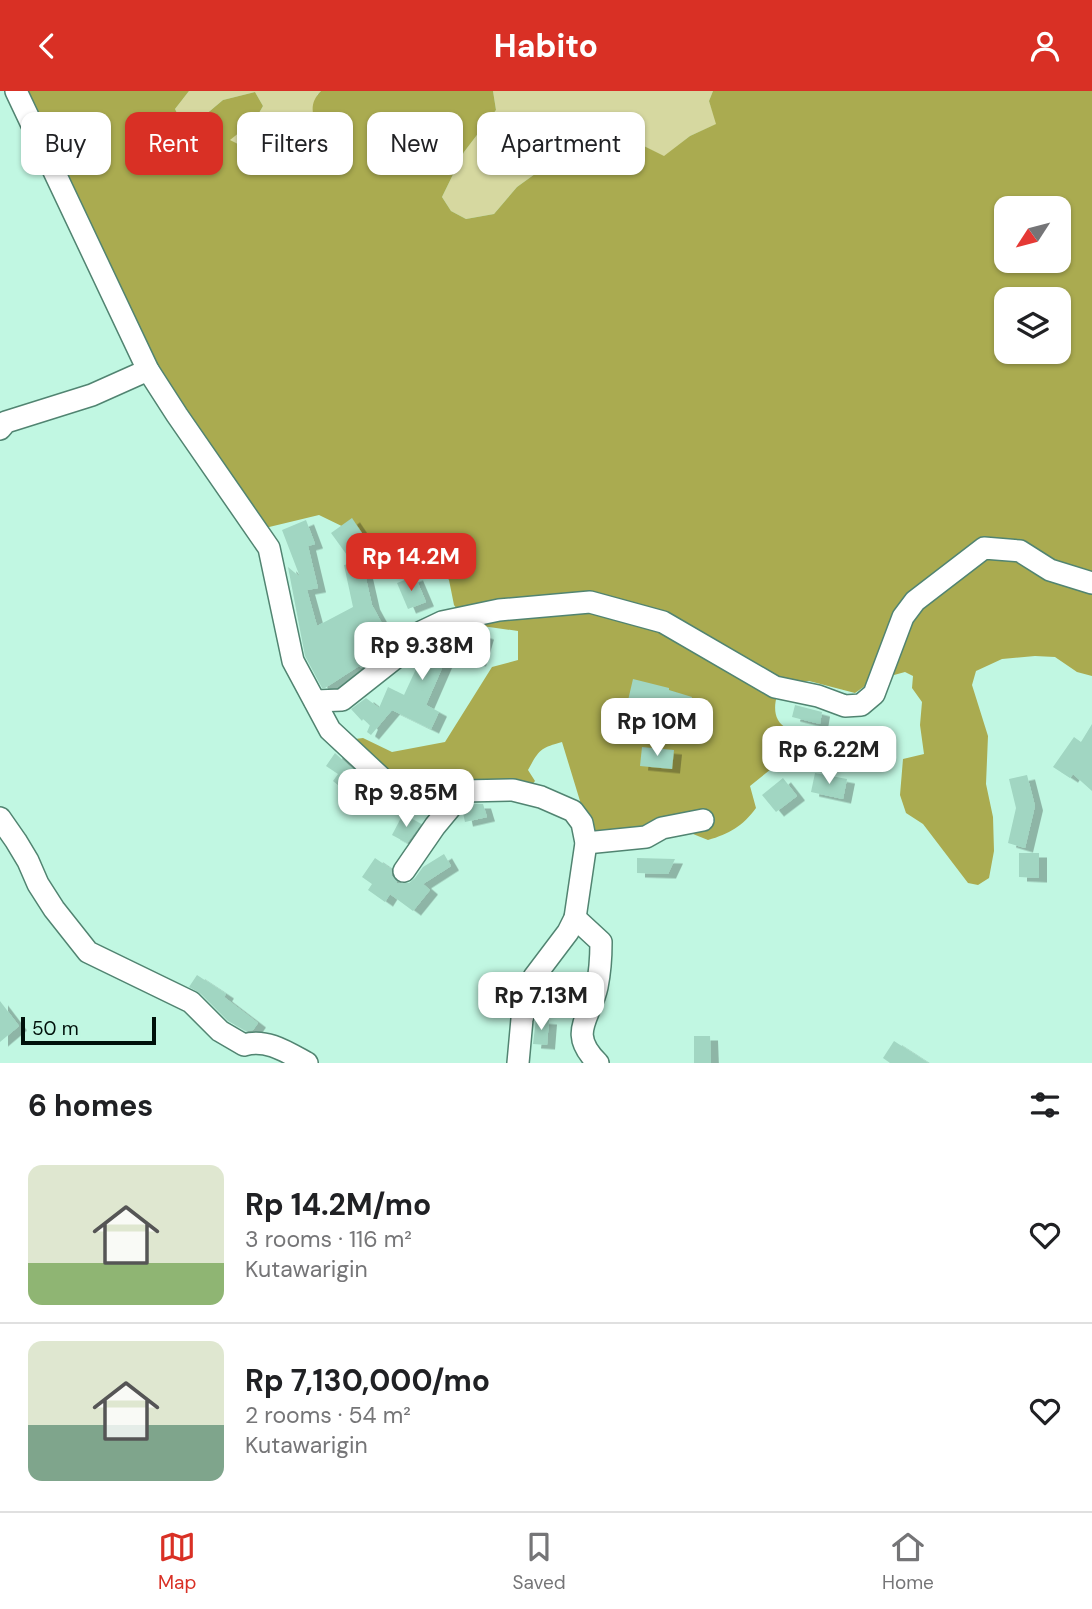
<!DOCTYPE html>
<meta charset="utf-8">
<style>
:root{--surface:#fff;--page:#f2f2f2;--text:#202124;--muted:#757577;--line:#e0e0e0;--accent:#d93025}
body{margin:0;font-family:"DM Sans",sans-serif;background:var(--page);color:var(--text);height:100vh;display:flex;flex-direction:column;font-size:26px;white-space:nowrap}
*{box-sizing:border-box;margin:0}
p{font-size:23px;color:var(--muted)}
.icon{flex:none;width:38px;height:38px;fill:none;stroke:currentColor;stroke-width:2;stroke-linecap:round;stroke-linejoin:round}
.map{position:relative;height:972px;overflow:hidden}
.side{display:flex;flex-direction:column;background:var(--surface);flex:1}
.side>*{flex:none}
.top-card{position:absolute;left:21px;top:21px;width:700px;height:63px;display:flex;gap:14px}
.needle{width:46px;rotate:234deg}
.controls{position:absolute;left:994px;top:105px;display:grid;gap:14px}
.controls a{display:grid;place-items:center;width:77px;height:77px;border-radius:14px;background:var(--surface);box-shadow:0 2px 5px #0004;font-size:35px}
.scale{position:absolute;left:21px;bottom:18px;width:135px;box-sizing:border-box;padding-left:7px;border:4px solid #00100a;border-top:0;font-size:19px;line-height:24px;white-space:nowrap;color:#00100a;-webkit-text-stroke:5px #c1f7e2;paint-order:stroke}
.price{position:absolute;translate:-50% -60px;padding:0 16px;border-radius:14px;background:#fff;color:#222;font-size:23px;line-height:46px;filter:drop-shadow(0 2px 4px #0008)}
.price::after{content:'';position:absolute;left:50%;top:42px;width:21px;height:16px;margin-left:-10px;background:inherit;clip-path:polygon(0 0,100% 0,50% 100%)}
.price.selected{background:var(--accent);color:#fff}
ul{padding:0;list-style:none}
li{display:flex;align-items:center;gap:21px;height:175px;padding:0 28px}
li+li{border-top:2px solid var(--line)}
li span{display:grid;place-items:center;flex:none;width:196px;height:140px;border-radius:14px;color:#555}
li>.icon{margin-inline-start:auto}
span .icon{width:84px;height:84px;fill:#fffc;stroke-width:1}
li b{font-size:30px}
h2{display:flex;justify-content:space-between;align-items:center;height:84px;padding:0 28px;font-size:30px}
.pill{padding:0 24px;border-radius:14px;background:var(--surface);box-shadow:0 2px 5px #0004;font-size:24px;line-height:63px}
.pill.selected{background:var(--accent);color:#fff}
header{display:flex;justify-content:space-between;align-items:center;height:91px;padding:0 28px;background:var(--accent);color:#fff;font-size:32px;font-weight:700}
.tabs{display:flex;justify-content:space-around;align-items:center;height:98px;border-top:2px solid var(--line);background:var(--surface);font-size:19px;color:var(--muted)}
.tabs a{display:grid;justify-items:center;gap:4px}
.tabs .selected{color:var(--accent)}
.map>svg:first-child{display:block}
.green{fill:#d6d8a0}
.forest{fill:#aaab50;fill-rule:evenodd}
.building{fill:#a1d6c2;filter:url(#shadow)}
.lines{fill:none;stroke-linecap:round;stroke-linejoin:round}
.street-casing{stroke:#518471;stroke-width:24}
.street{stroke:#fff;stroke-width:21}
</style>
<header><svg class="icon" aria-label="back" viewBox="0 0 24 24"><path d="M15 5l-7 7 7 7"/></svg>Habito<svg class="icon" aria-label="person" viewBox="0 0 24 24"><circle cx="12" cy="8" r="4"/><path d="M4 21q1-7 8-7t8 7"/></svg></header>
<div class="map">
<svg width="1092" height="972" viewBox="0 0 1092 972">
<defs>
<filter id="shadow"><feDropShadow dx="8" dy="4.5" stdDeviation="0" flood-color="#0004"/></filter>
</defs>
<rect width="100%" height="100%" fill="#c1f7e2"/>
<g class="green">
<path d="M 189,0 L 321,0 L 317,4 L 316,34 C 292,46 268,45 244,56 L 229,49 L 255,29 L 263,15 L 255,1 L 223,9 L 198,30 L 183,34 L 175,18 Z"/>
<polygon points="493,0 713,0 709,10 717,33 690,45 664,66 644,55 620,31 590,42 574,39 560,47 546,75 517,96 494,123 466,128 451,120 442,106 464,61 496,19"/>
</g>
<path class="forest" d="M 22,0 L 189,0 L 175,18 L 183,34 L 198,30 L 223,9 L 255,1 L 263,15 L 255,29 L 230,49 L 244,56 C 267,46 293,46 315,34 C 312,20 310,11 321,0 L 493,0 L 496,19 L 464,61 L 442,106 L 451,120 L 466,128 L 494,123 L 517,96 L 546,75 L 560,47 L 574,39 L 590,42 L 620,31 L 644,55 L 664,65 L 690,45 L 716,33 L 709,10 L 713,0 L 1092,0 L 1092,585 L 1077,581 L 1055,566 L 1035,565 L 1002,568 L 976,580 L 972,594 L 988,645 L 986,693 L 993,726 L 994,760 L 989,787 L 978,794 L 968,792 L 923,733 L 906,722 L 900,704 L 903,668 L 924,663 L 920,634 L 922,611 L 912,597 L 913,585 L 905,581 L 872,590 L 855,602 L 809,590 L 781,593 C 775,607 769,629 788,638 C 797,642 815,643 827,647 L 822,663 L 791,665 L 776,674 L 750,695 L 756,717 C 743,735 729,743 708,749 L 693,743 L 672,740 L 591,746 L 562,651 C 540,657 539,659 528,679 L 535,690 L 531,695 L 417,699 L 389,683 L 359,657 L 355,648 L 363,647 L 392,661 L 445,651 L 492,576 L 518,569 L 518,540 L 468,533 L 454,514 L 449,489 L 434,468 L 372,457 L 354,441 L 319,424 L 265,437 L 178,311 L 144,250 ZM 1006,117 L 1059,117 L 1059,170 L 1006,170 ZM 1006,208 L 1059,208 L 1059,261 L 1006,261 Z"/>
<g class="building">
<polygon points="352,427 372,457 352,471 331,442"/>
<polygon points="306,429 315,453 308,455 318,497 307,499 317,535 353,516 344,474 362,470 372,514 384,536 368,544 382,561 361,577 359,575 325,597 322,597 305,565 288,476 300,486 282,439"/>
<polygon points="415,485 426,511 408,518 397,492"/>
<polygon points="469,539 486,544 478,571 451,562 448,568 446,568 426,614 439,621 431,638 392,619 371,644 367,641 370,634 363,628 362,630 351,618 366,607 379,617 388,596 404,604 428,552 446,544"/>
<polygon points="633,588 669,597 669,599 692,606 685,634 626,618"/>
<polygon points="795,614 822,621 820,633 792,626"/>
<polygon points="1092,633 1092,700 1073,683 1070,687 1053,676 1074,646 1081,651"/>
<polygon points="642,656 674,659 672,678 640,675"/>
<polygon points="335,662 383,706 374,718 352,702 350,704 333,690 338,683 326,675"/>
<polygon points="815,682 847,688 843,708 811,701"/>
<polygon points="1027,684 1035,715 1025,757 1008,752 1016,717 1009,688"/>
<polygon points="783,687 797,705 776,721 762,704"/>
<polygon points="470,713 483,713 487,726 465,731 463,722"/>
<polygon points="403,723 421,733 407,752 392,744"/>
<polygon points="1019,762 1039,762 1039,787 1019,786"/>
<polygon points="444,763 451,775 423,793 430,799 413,820 390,803 385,811 368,799 372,793 362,786 375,767 391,778 392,785 397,791 396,792 409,792 415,787 423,776"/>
<polygon points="637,767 675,768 668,783 637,782"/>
<polygon points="197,884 226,903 224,906 258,932 253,939 246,940 228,930 200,902 189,896"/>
<polygon points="0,910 19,935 0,951"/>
<polygon points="536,928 549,929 547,954 533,953"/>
<polygon points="694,945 710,945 711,972 694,972"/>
<polygon points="894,950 928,972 890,972 883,967"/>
</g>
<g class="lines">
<defs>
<g id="street">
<polyline points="16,0 148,279 177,324 269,457 293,570 330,639 389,694 414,705 435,706 464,700 513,699 541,706 573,720 582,732 586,752 575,827 568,841 534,886 522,928 518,972"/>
<polyline points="0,338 6,331 92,304 148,279"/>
<polyline points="315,610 342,609 394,568 421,541 442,531 499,519 590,511 663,531 775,596 818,605 845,615 861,614 874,603 903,526 915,510 984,457 1020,460 1050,479 1092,492"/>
<path d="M 0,727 L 16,750 L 28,770 L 38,793 L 54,818 L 88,861 L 191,911 L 220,940 L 244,954 C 266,947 287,961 307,972"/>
<polyline points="586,752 646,746 662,737 703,729"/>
<polyline points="404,780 435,735 464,700"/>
<path d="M 575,827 L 601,851 C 601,866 600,881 597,896 C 590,928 567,942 598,972"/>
</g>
</defs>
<use href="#street" class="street-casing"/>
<use href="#street" class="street"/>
</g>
</svg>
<div class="controls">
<a><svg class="needle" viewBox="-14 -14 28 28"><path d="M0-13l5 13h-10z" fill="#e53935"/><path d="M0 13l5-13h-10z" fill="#757577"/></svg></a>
<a><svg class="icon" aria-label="layers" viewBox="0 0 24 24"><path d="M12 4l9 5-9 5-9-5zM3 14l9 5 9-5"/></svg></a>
</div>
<div class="scale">50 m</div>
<b class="price selected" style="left:411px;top:502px">Rp 14.2M</b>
<b class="price" style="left:422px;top:591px">Rp 9.38M</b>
<b class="price" style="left:657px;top:667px">Rp 10M</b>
<b class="price" style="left:829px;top:695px">Rp 6.22M</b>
<b class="price" style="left:406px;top:738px">Rp 9.85M</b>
<b class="price" style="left:541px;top:941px">Rp 7.13M</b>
<div class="top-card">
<a class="pill">Buy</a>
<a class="pill selected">Rent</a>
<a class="pill">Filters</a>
<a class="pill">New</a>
<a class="pill">Apartment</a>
</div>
</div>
<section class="side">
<h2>6 homes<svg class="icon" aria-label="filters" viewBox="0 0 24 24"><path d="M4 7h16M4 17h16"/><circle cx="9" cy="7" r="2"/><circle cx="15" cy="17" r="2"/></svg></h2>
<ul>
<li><span style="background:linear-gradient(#dfe7d0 70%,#8fb573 0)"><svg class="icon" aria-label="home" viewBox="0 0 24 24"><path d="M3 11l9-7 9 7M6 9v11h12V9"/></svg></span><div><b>Rp 14.2M/mo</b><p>3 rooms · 116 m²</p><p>Kutawarigin</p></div><svg class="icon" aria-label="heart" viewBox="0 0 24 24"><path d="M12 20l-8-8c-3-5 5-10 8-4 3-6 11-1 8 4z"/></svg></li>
<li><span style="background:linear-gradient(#dfe7d0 60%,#7fa58c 0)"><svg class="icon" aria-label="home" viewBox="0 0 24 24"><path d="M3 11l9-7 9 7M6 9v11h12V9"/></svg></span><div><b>Rp 7,130,000/mo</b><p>2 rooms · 54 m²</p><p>Kutawarigin</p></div><svg class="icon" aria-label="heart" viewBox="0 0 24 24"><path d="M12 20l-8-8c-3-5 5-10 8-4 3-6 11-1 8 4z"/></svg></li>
</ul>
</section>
<nav class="tabs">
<a class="selected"><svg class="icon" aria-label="map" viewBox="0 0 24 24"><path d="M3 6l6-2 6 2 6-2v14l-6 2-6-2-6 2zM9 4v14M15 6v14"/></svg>Map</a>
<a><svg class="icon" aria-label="saved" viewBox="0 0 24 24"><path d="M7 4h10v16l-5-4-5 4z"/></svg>Saved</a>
<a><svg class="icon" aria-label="home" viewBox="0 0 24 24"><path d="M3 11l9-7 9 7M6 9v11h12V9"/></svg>Home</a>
</nav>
